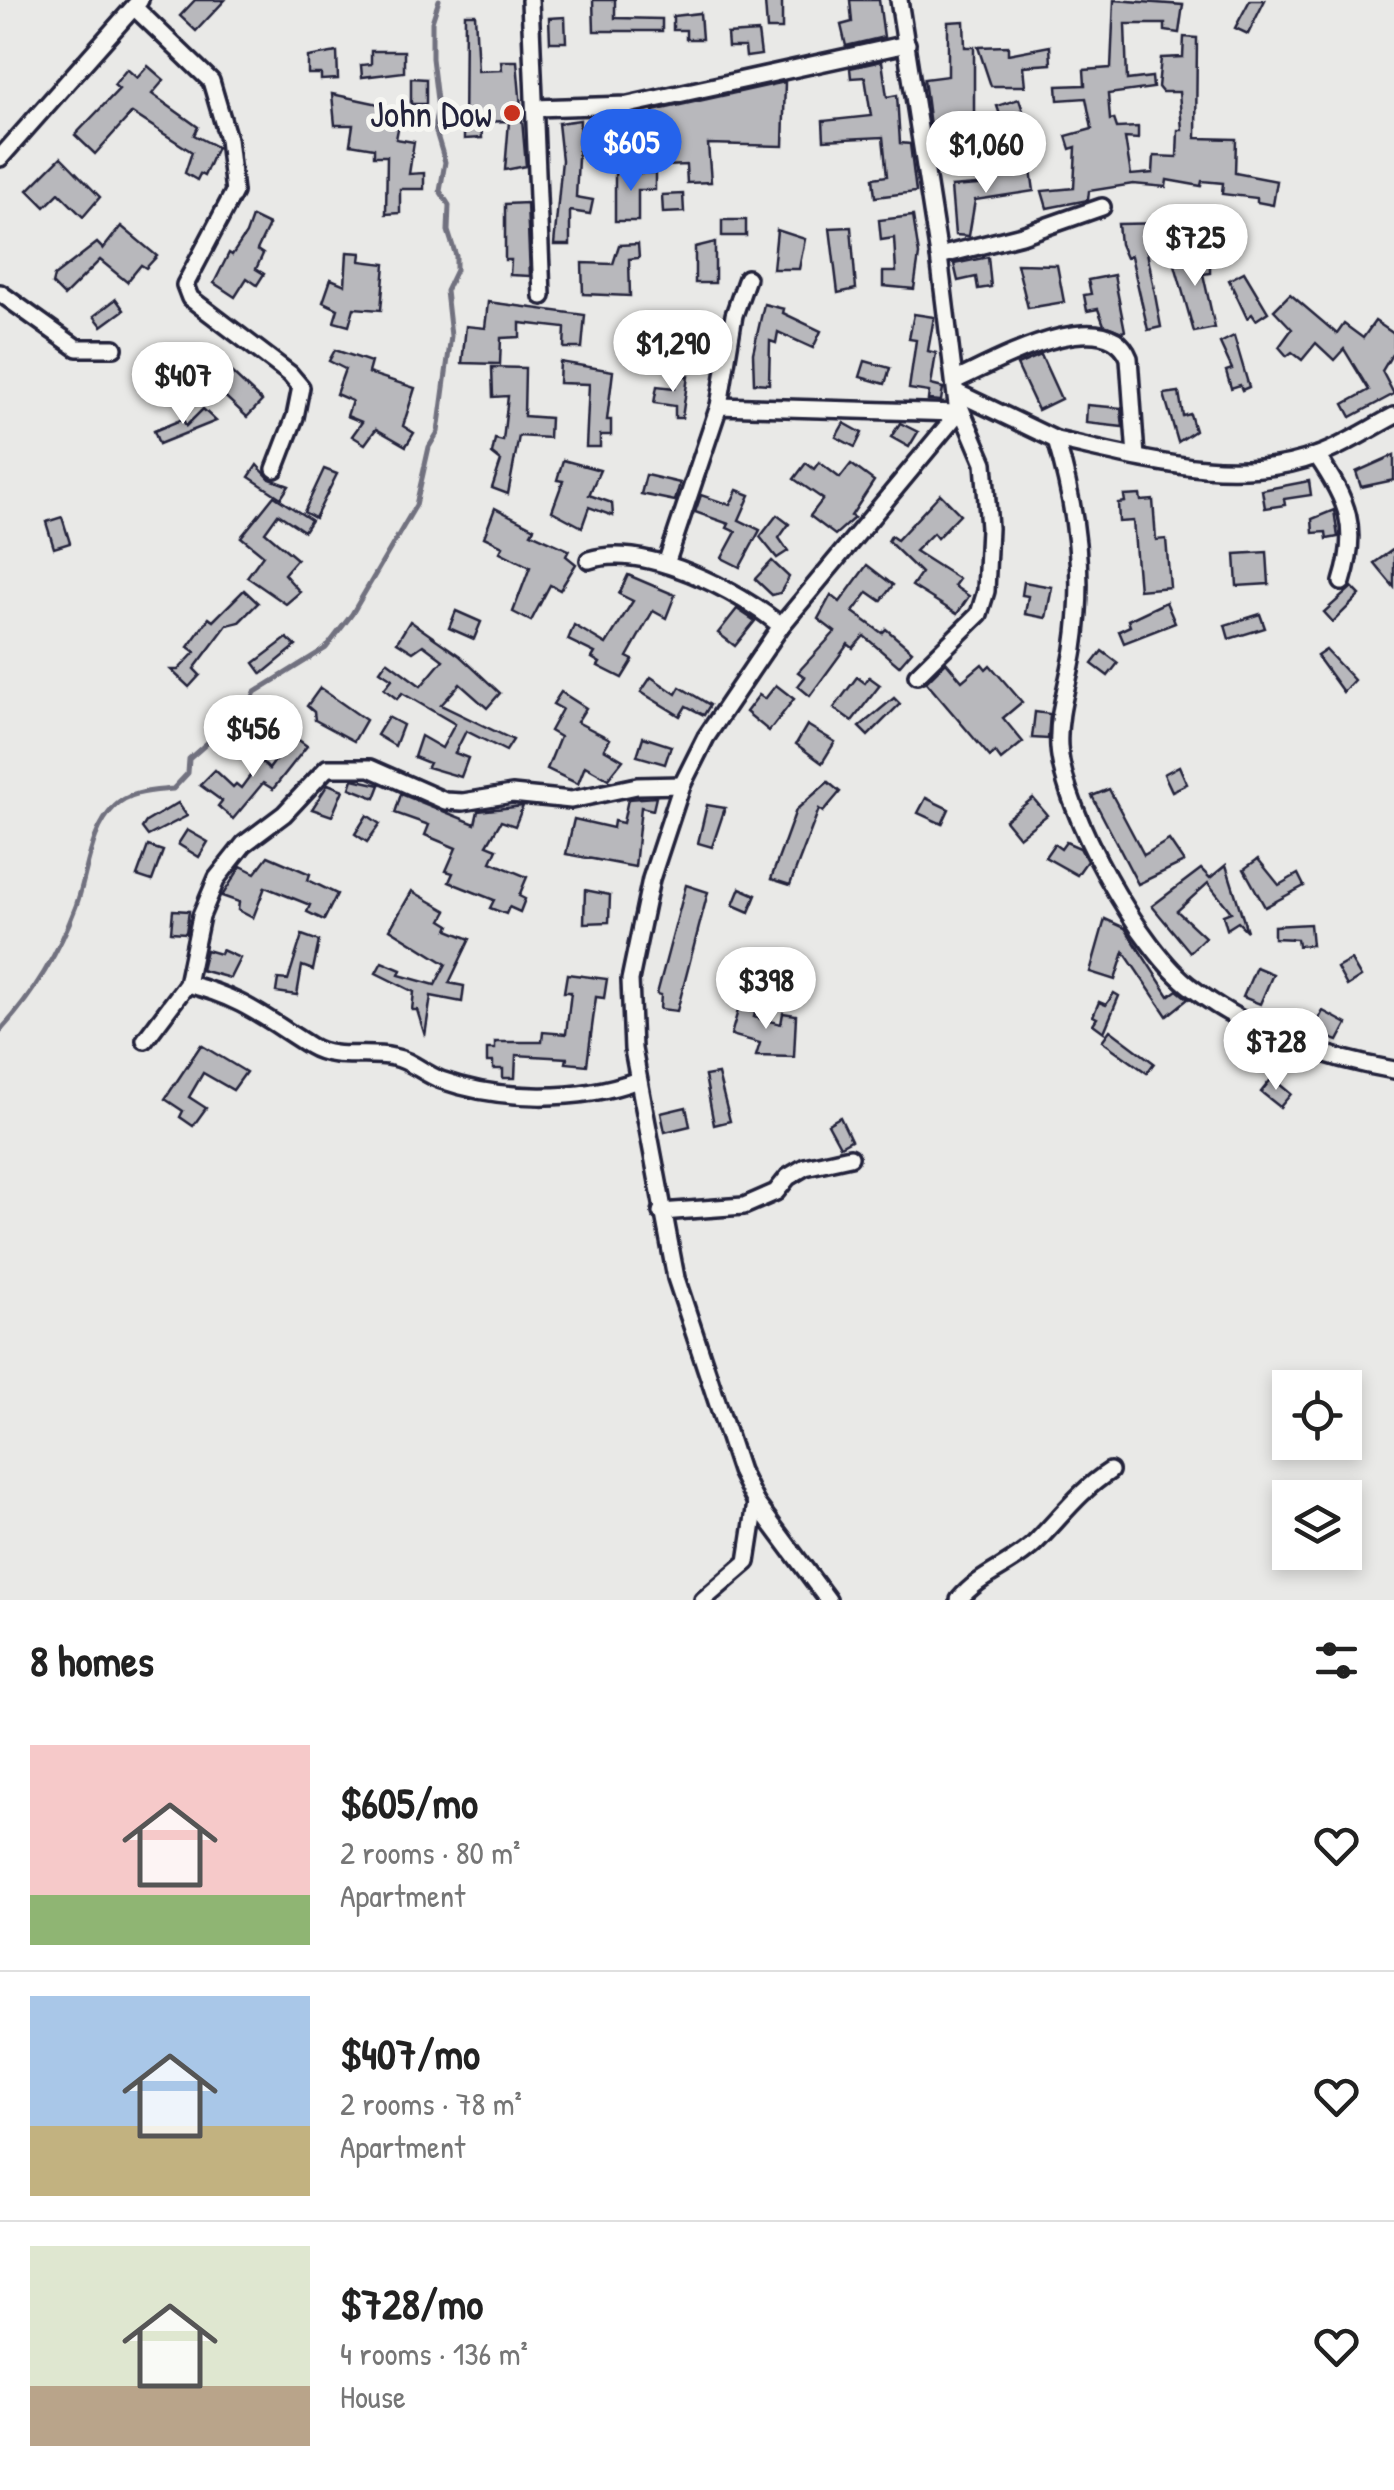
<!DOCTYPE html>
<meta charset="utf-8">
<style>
:root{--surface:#fff;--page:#f2f2f2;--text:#222;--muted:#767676;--line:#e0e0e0;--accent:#2563eb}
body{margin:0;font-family:"Patrick Hand",sans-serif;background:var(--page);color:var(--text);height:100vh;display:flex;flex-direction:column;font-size:38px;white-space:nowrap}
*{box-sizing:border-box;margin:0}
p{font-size:32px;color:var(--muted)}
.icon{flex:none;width:55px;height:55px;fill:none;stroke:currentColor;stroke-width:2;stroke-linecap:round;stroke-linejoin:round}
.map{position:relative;height:1600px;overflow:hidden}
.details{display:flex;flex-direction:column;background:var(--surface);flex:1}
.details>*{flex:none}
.tools{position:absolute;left:1272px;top:1370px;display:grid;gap:20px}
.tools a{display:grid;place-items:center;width:90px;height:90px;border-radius:0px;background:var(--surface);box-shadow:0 5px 15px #0003;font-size:50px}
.price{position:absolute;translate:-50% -85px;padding:0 22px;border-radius:35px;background:#fff;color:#222;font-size:32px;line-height:65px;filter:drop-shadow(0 2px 5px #0008)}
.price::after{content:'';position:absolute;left:50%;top:60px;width:30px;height:22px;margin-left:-15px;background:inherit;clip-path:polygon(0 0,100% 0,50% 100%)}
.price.selected{background:var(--accent);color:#fff}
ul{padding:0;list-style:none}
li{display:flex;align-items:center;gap:30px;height:250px;padding:0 30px}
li+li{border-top:2px solid var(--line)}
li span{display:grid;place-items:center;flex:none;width:280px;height:200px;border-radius:0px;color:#555}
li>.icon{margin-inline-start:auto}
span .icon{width:120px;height:120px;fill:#fffc;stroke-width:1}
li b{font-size:42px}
h2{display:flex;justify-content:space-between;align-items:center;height:120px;padding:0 30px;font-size:42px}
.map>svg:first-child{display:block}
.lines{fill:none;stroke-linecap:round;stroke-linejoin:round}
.stream{stroke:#71717f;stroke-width:5}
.building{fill:#b8b8bc;stroke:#22223b;stroke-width:2.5}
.minor-casing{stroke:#22223b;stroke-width:22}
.minor{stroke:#f6f6f2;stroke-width:15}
.poi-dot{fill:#c8321e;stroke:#f6f6f2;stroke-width:4}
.labels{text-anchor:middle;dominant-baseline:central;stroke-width:10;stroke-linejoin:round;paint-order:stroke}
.poi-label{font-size:38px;fill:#22223b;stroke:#f6f6f2;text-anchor:end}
</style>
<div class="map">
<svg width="1394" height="1600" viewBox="0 0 1394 1600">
<rect width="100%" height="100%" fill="#e9e9e7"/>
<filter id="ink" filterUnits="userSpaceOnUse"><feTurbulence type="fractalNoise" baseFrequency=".01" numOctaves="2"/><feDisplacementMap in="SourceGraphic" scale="20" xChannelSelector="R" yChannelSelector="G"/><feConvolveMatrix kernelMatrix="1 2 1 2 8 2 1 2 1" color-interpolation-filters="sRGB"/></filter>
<g filter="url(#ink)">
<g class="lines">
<path class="stream" d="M 0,1031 C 33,995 59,952 76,906 C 88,873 89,831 115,806 C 130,791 154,791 173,789 L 188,773 L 189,759 L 214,737 L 240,726 L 255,692 L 326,648 L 352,614 L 416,505 L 429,447 L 438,432 L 451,336 L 446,291 L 456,270 L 456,256 L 448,231 L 449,205 L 440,191 L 445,162 L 434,125 L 438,109 L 432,58 L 432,22 L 439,0"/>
</g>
<g class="building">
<polygon points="195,0 225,0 196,31 180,16"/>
<polygon points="593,0 615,0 615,18 662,19 662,31 594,31"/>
<polygon points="850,0 879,0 884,37 846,46 841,25 852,22"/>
<polygon points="1114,0 1183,5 1179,33 1165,31 1165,24 1125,24 1127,80 1152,77 1153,88 1108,94 1110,120 1114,119 1117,128 1138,127 1138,139 1125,138 1131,175 1153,173 1154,156 1177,157 1178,130 1182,130 1179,92 1162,92 1158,87 1161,58 1183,57 1184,37 1197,38 1196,138 1236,139 1235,173 1277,181 1273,205 1257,202 1257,198 1222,194 1223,183 1202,181 1201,186 1167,180 1166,187 1133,184 1089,191 1088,200 1047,208 1042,191 1074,188 1076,147 1070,149 1066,136 1092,129 1086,98 1058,100 1057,86 1085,85 1084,70 1111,68"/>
<polygon points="1250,0 1265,0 1248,34 1235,28"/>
<polygon points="782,1 782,29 767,29 765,2"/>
<polygon points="700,13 702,39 686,39 686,30 673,30 673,16"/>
<polygon points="465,14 475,14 478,71 502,70 501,61 517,61 526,166 505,170 509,121 481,122 482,138 464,139"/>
<polygon points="565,17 566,42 550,42 549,18"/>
<polygon points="964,21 965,47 974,47 974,119 958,122 959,136 942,137 942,132 931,134 924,79 948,76 948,22"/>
<polygon points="758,32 761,55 746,57 745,47 728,47 727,34"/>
<polygon points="1008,46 1008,54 1050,46 1051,64 1023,66 1025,86 991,86 978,47"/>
<polygon points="371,51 404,51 404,72 362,77 361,65 371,64"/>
<polygon points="337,52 338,79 321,80 321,74 308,74 308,57"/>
<polygon points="882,61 887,97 897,95 900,143 910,144 916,192 875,197 873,178 887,176 883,137 824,140 823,121 871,116 865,77 851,78 850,68"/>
<polygon points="148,66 164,80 152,94 198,127 194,135 217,147 204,176 200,174 197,180 185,173 192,152 132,113 95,154 75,135 119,89 114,85 127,69 137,78"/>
<polygon points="411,78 426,79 426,104 411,104"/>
<polygon points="785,82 783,146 708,144 711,182 687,183 686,165 644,167 643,150 658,150 653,111"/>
<polygon points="332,94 402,109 396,139 414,142 409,174 424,173 424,189 400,189 400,213 386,214 387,156 374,156 374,148 350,144 353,125 335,125"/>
<polygon points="1019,99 1024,114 1002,121 997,106"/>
<polygon points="580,120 576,197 593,200 590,214 570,211 570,245 554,245 562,160 558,123"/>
<polygon points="61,157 100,197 83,217 59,193 45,207 28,190"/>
<polygon points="1031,170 1034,191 975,200 969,236 955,235 951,187 990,184 989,177"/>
<polygon points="615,173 655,173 655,190 638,190 638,221 615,221"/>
<polygon points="683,194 684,212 663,213 662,195"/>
<polygon points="527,203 530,276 510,275 511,260 505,260 505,204"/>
<polygon points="913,216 919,255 914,289 883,286 883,272 896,272 894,238 881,240 879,220"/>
<polygon points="252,217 269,225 257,250 263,254 256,269 264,274 257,285 247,278 235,297 214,283 229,253 232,255 246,234"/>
<rect x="722" y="220" width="24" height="16"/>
<polygon points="1170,223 1170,242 1145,241 1161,327 1148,330 1131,256 1126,258 1120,244 1118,224"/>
<polygon points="1236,224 1238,247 1222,249 1220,225"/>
<polygon points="121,226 157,256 146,268 141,265 127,282 100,260 64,296 52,284 54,276 97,243 103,249"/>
<polygon points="851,227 856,289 838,293 830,228"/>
<polygon points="777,230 805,239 799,269 773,269"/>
<polygon points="715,242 715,283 695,283 695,247"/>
<polygon points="638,244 639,258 629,259 630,296 583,294 582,263 613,264 619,245"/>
<polygon points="347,252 361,253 360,261 385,264 381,310 354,308 349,326 334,322 338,309 323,302 331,279 345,285"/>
<polygon points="1199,252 1200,262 1210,262 1210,273 1203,274 1215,328 1194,332 1172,254"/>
<polygon points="988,257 991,287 978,289 976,277 958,281 954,264"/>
<polygon points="1017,264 1057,265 1064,302 1028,308"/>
<polygon points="1244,272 1268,312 1256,320 1252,314 1247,318 1229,280"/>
<polygon points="1114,275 1125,331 1122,332 1104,325 1098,309 1087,311 1084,295 1091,294 1088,280"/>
<polygon points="1290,294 1337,334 1344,324 1363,338 1375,321 1394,334 1394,351 1382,371 1394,394 1351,417 1344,404 1369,390 1344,349 1334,360 1316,343 1302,360 1292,352 1287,356 1279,347 1292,329 1274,310"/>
<polygon points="116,299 124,310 102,326 94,316"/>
<polygon points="488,302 585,315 582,348 564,348 565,328 520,323 520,337 501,338 500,364 462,363 466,326 485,328"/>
<polygon points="764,304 784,309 783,313 821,331 813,348 778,332 776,343 770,341 769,384 754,383 753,353"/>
<polygon points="914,314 934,317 928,351 936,353 931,385 943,388 941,401 928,400 929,392 909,389 916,340 909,339"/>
<polygon points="650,319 711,332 707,368 690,366 692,341 648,336"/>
<polygon points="1234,336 1249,387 1242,390 1240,385 1231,388 1226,371 1232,369 1220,343"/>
<polygon points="335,350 371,362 368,373 415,388 403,426 414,433 406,446 376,429 365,444 352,436 362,422 347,416 352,401 336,394 345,369 329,361"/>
<polygon points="1041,355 1061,399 1038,410 1017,365"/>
<polygon points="865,361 890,368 885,384 860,377"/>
<polygon points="560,362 613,371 607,420 611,420 611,435 600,435 600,447 586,447 589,384 559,383"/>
<polygon points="492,367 525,368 524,416 550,418 549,438 519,436 508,494 492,488 501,461 492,454 495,439 503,441 508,396 493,397"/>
<polygon points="231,372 262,401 247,417 216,388"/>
<polygon points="675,376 688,376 682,418 675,418 675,406 654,403 657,386 675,388"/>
<polygon points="1179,392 1183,416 1190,414 1195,431 1178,442 1164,394"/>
<polygon points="1087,405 1121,408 1123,427 1086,423"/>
<polygon points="203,409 216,421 159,444 154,431 183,419 186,426"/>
<polygon points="844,423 862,433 855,447 836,437"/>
<polygon points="900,423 918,432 909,447 891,437"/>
<polygon points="1394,455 1394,480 1361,487 1356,472"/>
<polygon points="563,460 600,470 589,495 612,503 613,516 589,507 582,527 552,511 563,481 557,480"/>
<polygon points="819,462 840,478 851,464 874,481 851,516 854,518 835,535 810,516 823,499 794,479 806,463 814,469"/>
<polygon points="257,465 270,479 289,486 281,498 249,477"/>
<polygon points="324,469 337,474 315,518 304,512"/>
<polygon points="646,475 680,483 675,501 641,494"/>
<polygon points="1309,481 1311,495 1284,499 1285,505 1265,508 1262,490"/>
<polygon points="737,490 750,495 739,520 760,530 740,567 722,558 736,532 727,528 729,524 695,512 701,495 730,505"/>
<polygon points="940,494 960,514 937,538 933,533 915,551 959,579 954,586 969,596 957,614 912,586 921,573 888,541 891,536 897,540"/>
<polygon points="1140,495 1141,501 1153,500 1156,540 1166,539 1170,587 1139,590 1133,521 1119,522 1118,503 1125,502 1124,496"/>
<polygon points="274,496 311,520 304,531 278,514 265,532 297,559 284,574 300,592 286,604 247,577 263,555 241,537"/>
<polygon points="495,508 534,528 531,533 569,550 566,556 576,564 560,590 550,585 531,621 513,612 530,567 500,552 503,546 484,537"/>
<polygon points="1334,510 1338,537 1327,539 1326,532 1313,533 1312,519"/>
<polygon points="777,515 789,524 779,538 788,551 777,558 760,537"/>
<polygon points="62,517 70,543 54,548 46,522"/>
<polygon points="1394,549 1394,587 1374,563"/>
<polygon points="1267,552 1269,584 1237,586 1235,554"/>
<polygon points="772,561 789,577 780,593 772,595 755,579"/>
<polygon points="867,565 893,585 881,601 868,592 853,612 882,633 886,629 912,651 899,666 864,636 853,648 848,644 810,696 798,686 805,677 798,672 835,632 818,619 831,595 840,602"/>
<polygon points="628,575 675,595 666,618 653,611 627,657 633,660 622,678 598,666 600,663 592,658 595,653 568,640 574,625 606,644 633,601 619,594"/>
<polygon points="1024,582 1052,587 1046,618 1025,614 1028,596 1022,595"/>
<polygon points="1352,587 1360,595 1333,622 1324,612"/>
<polygon points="244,590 258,603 239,622 227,625 194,669 200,675 189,687 171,670 178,670 195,652 188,647 209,618 213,621"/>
<polygon points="1166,602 1175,623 1124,643 1119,631 1130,626 1128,620"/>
<polygon points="737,609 755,621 735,646 718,633"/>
<polygon points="456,611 481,622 474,639 449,628"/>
<polygon points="1260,614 1265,628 1229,639 1225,625"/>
<polygon points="410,621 460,656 500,693 487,708 460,684 441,705 513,740 506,751 466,731 455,753 468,758 461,777 427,767 429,763 414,757 421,736 442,748 455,724 402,693 397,699 384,689 392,679 380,671 387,661 421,686 443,660 423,645 413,652 397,642"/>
<polygon points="287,638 296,646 262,674 254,663"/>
<polygon points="1326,650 1354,680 1343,692 1317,656"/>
<polygon points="1102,651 1118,663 1108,676 1092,664"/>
<polygon points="946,662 962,681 982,664 986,669 990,665 1022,702 1003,718 1023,742 1001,760 995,752 990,757 926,682"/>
<polygon points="651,677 676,694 680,687 710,705 704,715 686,706 680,716 641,692"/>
<polygon points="857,677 865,683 869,677 880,685 852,721 834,708"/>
<polygon points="776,685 794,699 769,731 746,712 759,695 765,699"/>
<polygon points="320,688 366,720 354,741 315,720 314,712 307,706"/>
<polygon points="561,692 586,708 577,722 610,739 604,749 623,760 608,779 585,766 578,784 547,769 560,737 550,731 562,709 553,704"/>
<polygon points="894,698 900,704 868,736 859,727"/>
<polygon points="1035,712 1050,714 1048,739 1032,738"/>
<polygon points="388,717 403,725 395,746 377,735"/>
<polygon points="807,725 835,742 822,763 796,744"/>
<polygon points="293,736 307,746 273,789 263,783 233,819 218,806 222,801 200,785 215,770 233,787 236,784 241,788 261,761 269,769"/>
<polygon points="643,737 671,746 665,764 637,756"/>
<polygon points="1179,766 1187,784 1172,791 1164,774"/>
<polygon points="353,779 380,785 375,798 350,788"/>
<polygon points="828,782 840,792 823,812 819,809 790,885 771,879 796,810"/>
<polygon points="328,784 343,790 332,816 312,809"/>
<polygon points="1109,789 1144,855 1169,840 1184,862 1138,884 1092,796"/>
<polygon points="401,794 475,824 478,811 523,806 515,826 501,821 487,845 497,849 491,862 527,877 519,896 525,899 520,912 509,907 506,914 490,908 494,900 449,882 453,873 446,871 456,848 425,835 429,825 395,813"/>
<polygon points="656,797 653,810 641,807 635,867 566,854 574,819 613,828 614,821 623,823 628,799"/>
<polygon points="926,798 949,809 942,824 918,813"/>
<polygon points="1033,798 1047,815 1019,837 1005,820"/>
<polygon points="178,803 187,816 148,836 142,828 146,822"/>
<polygon points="707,805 725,808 712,847 698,843"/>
<polygon points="367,815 380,824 367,842 355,834"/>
<polygon points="187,830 208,842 199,857 178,844"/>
<polygon points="1066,842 1080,848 1087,861 1077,875 1045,857 1054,844 1061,849"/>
<polygon points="148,846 163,851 152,881 137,876"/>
<polygon points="268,856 310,874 308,880 337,894 324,920 307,912 310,905 265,887 253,918 238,910 239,902 222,896 241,866 255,873"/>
<polygon points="1258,859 1279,885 1298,874 1304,886 1265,907 1244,869"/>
<polygon points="1226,865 1247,931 1238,922 1227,929 1223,915 1231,912 1208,883 1177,911 1205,937 1190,952 1152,906 1201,869 1210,878"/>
<polygon points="686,885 708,892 677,1011 660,1009 661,995 657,994"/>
<polygon points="740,888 756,895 749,912 733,905"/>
<polygon points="585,890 610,895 609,922 584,923"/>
<polygon points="412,891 447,911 442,920 450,925 448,930 470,939 449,983 464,986 462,1002 431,996 425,1036 417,1010 412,1010 414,992 376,973 382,962 401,970 399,975 435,985 446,964 390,929"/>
<polygon points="173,910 189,911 186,933 171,932"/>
<polygon points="1105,919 1125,928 1169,996 1177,990 1188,999 1167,1016 1124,952 1115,980 1090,972"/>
<polygon points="1310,924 1312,945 1298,946 1297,939 1274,938 1274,926"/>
<polygon points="302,935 319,941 313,970 302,966 297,995 276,992 278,979 288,980"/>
<polygon points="206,950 220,954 222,950 240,958 230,978 201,970"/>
<polygon points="1351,960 1361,977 1347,986 1337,968"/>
<polygon points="1256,967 1273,974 1260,1004 1243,997"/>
<polygon points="567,974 607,979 604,998 596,997 587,1065 566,1063 567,1058 516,1055 515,1078 503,1078 503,1069 493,1069 493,1062 487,1062 487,1049 495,1049 495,1042 542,1042 543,1032 566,1034 571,992 564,992"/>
<polygon points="1114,993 1119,996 1104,1032 1093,1024 1097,1018 1093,1016 1099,1002 1106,1005"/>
<polygon points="741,1000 757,1005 754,1017 781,1024 783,1013 796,1015 794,1057 756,1056 760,1043 731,1035"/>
<polygon points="1323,1011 1347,1024 1338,1041 1312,1032"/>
<polygon points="1110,1030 1154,1063 1147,1073 1102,1041"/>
<polygon points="201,1045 246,1072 233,1090 203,1073 189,1097 206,1108 193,1126 180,1117 183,1111 165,1099"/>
<polygon points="718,1074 730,1121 714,1125 705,1076"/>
<polygon points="1272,1078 1291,1094 1280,1107 1261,1092"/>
<polygon points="686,1107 690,1126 665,1132 661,1113"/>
<polygon points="840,1117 851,1140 840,1146 828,1124"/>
</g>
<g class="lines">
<defs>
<g id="minor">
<polyline points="530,0 542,296"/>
<polyline points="134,7 211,81 228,139 234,192 185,285 190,298 290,374 301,387 295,417 275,469"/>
<polyline points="535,108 628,105 907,44"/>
<polyline points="0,158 140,0"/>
<polyline points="939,256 1022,235 1102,207"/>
<polyline points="0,293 77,348 114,348"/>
<path d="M 956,380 C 992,364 1106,299 1129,358 L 1136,457"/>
<path d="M 958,393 L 1056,440 C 1077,511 1085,576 1074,649 C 1069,682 1057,713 1059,747 C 1063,811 1140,950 1192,988 C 1249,1032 1324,1058 1394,1070"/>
<polyline points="719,406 734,315 747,278"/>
<path d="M 1056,440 C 1140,458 1234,487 1318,455 C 1344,446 1369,429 1394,416"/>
<path d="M 1317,456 C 1348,501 1359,528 1342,582"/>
<path d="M 589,560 C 645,542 739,591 781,626"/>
<polyline points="666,564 719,406 958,413"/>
<polyline points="917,675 979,614 986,591 989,528 984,463 958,402"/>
<path d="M 187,984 C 241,997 265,1018 310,1046 C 335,1061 366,1051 393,1057 C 411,1060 424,1074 441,1080 C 501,1101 579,1102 638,1080"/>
<polyline points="145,1040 187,984 201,916 217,878 244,844 284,814 327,768 370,768 445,801 463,802 512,794 571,800 637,786 682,785"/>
<polyline points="661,1212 744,1206 776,1192 788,1177 805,1167 850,1157"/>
<polyline points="703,1600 747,1562 756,1503"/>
<polyline points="828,1600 756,1503 740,1471 676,1278 633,1049 630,980 651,879 682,785 706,737 781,626 958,413 939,256 899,0"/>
<path d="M 959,1600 C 980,1574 1012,1566 1035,1543 C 1061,1517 1079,1491 1110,1471"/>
</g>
</defs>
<use href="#minor" class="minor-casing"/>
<use href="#minor" class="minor"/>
</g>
</g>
<circle class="poi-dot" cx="512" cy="113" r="10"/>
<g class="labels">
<g class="poi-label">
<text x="492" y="113">John Dow</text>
</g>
</g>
</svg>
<div class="tools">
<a><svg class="icon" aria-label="locate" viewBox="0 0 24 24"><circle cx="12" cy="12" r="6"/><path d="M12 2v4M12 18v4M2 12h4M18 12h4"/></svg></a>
<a><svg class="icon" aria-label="layers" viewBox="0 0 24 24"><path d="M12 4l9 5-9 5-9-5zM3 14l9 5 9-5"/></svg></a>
</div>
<b class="price selected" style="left:631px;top:194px">$605</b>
<b class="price" style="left:986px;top:196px">$1,060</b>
<b class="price" style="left:1195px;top:289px">$725</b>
<b class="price" style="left:673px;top:395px">$1,290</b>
<b class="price" style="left:183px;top:427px">$407</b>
<b class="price" style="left:253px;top:780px">$456</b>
<b class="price" style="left:766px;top:1032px">$398</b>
<b class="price" style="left:1276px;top:1093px">$728</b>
</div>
<section class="details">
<h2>8 homes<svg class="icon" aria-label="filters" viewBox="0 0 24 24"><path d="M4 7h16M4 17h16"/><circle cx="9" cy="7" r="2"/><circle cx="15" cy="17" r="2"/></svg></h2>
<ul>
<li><span style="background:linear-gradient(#f6c9c9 75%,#8fb573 0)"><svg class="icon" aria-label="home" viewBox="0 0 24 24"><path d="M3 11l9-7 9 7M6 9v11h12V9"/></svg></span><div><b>$605/mo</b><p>2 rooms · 80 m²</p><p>Apartment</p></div><svg class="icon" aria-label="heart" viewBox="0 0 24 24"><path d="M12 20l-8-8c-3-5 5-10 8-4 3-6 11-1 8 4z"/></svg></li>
<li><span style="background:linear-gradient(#a9c7e8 65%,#c2b280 0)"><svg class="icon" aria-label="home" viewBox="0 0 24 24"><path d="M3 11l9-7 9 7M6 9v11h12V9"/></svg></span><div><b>$407/mo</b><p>2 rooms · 78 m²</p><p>Apartment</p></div><svg class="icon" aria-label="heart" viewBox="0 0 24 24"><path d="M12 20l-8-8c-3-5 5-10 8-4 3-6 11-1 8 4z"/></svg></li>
<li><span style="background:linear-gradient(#dfe7d0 70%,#b9a48a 0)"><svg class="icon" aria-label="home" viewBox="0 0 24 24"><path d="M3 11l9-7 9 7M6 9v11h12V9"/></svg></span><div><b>$728/mo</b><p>4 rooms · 136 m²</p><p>House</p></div><svg class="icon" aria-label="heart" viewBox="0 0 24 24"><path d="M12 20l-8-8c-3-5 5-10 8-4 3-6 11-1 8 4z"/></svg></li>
</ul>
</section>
